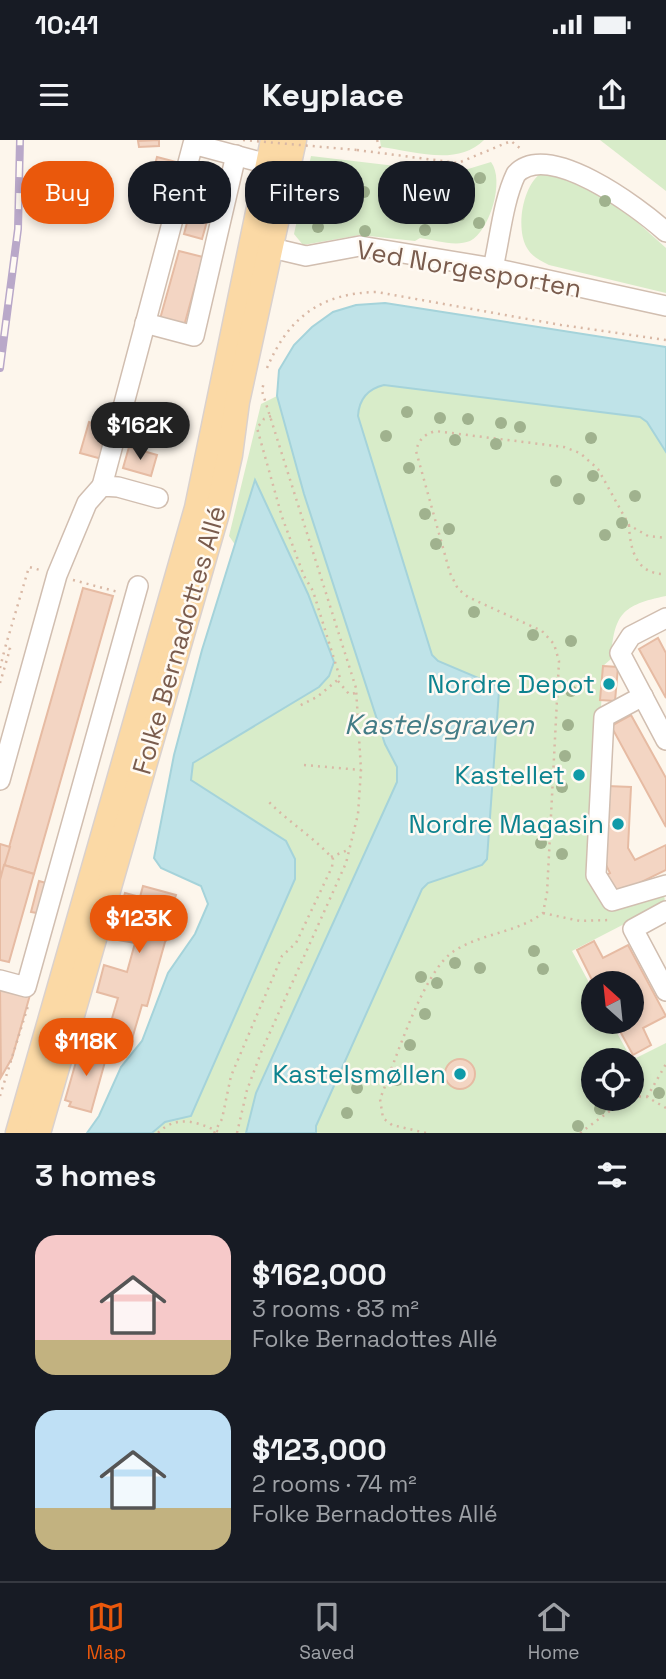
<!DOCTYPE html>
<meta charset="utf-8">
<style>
:root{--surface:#171b24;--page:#20242c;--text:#f1f3f6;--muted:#9ea1a6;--line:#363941;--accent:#ea580c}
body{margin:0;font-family:"Space Grotesk",sans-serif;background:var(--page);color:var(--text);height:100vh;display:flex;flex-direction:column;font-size:26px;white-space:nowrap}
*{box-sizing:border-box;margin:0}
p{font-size:23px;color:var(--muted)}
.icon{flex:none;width:38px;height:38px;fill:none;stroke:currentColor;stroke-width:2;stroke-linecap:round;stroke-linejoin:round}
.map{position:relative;height:993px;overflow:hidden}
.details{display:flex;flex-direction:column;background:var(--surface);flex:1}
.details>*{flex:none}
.banner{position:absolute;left:21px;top:21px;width:625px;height:63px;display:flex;gap:14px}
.needle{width:46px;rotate:333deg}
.buttons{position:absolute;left:581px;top:831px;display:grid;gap:14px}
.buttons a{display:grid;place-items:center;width:63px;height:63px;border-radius:50%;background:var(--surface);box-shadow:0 4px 10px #0003;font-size:35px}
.price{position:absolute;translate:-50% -60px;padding:0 16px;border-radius:24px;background:var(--accent);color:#fff;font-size:23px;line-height:46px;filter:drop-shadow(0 2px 4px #0008)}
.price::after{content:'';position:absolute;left:50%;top:42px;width:21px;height:16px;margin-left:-10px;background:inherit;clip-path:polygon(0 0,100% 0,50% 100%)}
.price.selected{background:#222;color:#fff}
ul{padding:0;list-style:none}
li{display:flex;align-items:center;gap:21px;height:175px;padding:0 35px}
li span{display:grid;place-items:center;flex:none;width:196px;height:140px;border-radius:21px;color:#555}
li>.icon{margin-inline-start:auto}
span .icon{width:84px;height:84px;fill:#fffc;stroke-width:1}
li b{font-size:30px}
h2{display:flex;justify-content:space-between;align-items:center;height:84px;padding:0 35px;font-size:30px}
.chip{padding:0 24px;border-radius:28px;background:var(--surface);box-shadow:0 4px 10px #0003;font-size:24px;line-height:63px}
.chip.selected{background:var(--accent);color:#fff}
.status{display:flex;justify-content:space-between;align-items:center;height:49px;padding:0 35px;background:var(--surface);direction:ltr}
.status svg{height:19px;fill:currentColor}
header{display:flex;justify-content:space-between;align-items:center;height:91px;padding:0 35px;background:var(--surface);font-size:32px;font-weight:800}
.dock{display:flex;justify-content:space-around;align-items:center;height:98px;border-top:2px solid var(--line);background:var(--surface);font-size:19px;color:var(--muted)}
.dock a{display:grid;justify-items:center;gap:4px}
.dock .selected{color:var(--accent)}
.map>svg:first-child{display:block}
.green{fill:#d8ecc9;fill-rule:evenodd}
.water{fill:#bfe3e8;stroke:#a5d3da;stroke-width:2}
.building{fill:#f3d5c3;stroke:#e6bba3;stroke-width:2}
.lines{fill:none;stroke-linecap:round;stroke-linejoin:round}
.minor-casing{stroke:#d1beb0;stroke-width:22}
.major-casing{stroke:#dad1cd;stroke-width:27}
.path{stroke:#d9b8a5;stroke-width:2.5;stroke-dasharray:2 5;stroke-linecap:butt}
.minor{stroke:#fff;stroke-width:19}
.major{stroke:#fbd9a5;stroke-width:24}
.rail-casing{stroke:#b9a8c9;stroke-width:8}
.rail{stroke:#fffaf3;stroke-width:5;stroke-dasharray:16;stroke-linecap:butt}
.path-bridge{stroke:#d9b8a5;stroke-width:2.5;stroke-dasharray:2 5;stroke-linecap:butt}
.tree{fill:#a0b28e}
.culture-dot{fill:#0f9aa8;stroke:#fffaf3;stroke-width:2.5}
.labels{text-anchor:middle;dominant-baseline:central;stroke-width:5;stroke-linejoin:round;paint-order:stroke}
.street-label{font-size:26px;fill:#7a5c4d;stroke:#fffaf3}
.culture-label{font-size:26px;fill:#0d838f;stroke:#fffaf3;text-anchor:end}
.water-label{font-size:28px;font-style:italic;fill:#437c86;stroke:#fffaf3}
</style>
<div class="status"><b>10:41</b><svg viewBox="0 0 49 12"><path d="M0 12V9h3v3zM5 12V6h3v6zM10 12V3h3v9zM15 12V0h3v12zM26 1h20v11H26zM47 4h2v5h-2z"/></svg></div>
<header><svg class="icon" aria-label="menu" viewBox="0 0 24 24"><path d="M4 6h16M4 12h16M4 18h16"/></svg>Keyplace<svg class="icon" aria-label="share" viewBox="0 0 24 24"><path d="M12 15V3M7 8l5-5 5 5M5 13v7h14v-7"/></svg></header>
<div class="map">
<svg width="666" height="993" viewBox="0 0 666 993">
<rect width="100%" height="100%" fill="#fdf6ec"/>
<g class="green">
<path d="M 380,0 L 484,0 C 457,27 414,11 381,7 Z"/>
<polygon points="600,0 666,0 666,51"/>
<path d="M 311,16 L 455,33 L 491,22 C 505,40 490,91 470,101 C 455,107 435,100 420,98 L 415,101 L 360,95 L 303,105 L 294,94 Z"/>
<path d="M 543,32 L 595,44 L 666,108 L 666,153 L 549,125 C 540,120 532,117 527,108 C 515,88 523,43 543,32 Z"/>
<path d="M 384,245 L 640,277 L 647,282 L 666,312 L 666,456 C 622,465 614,474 611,519 L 603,526 L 593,738 L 664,753 L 665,763 L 572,811 L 593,850 L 593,882 L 611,882 L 632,920 L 666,903 L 666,993 L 316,993 L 316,986 L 422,749 L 427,743 L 482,725 L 438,521 L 432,515 L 358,276 C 359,259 367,249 384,245 ZM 593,920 L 632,920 L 632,959 L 593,959 Z"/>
<polygon points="277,256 304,354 385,604 397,627 397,642 256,952 246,993 152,993 165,982 191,976 240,859 286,701 191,640 193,623 319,547 333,523 308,454 255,341 236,406 229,396 261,264"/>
</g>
<g class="water">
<path d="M 385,163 L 666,207 L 666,312 L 647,282 L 640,277 L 384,245 C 367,249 359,259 358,276 L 432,515 L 438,521 L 495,545 L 499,551 L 487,719 L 482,725 L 428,743 L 422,749 L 316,986 L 316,993 L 246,993 L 256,953 L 397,642 L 397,627 L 385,604 L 304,354 L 277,256 L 279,230 L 294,205 L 312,187 L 333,172 L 356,165 Z"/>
<polygon points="255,340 308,454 334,522 329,536 319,547 193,623 191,640 286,701 295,719 295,739 191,976 165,982 152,993 87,993 99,976 121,927 142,901 168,833 195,794 208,764 201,746 161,728 154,718 174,615 202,510"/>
</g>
<g class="building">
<polygon points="159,0 159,6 139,7 138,1"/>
<polygon points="157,17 176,22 166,59 147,54"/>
<polygon points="201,30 220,35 202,99 184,94"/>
<polygon points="179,111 203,117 184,186 160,179"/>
<polygon points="89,282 111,289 102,319 80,313"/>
<polygon points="129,307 157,315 151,336 123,328"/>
<polygon points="83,448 113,456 34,734 4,725"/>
<polygon points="658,498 666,513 666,558 639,509"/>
<polygon points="603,526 618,527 615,561 600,560"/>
<polygon points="631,575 666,638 666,687 611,586"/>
<polygon points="607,646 631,647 628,708 635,720 666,705 666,730 613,756 603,737 610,733 604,721"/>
<polygon points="0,704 10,707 0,740"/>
<polygon points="4,725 34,734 9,822 0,820 0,740"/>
<polygon points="39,741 46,743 37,773 31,772"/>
<polygon points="143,746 176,755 172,767 177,769 175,775 181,778 176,796 169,796 165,802 147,866 142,865 132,899 108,892 118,858 97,852 104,825 127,832 135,803 112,799 125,753 140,757"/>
<polygon points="594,801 603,818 628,805 666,876 643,888 651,905 633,915 615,882 632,882 632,844 594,844 577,810"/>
<polygon points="0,846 30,855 12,918 1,937"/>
<polygon points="85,892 99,896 97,903 83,899"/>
<polygon points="87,905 108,911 91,972 69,966 71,962 65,960 80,908 85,910"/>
<circle cx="460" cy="934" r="15"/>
</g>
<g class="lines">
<defs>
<g id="minor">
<polyline points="272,108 306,116 360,106 493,128 666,166"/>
<path d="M 493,128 C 500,98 503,61 516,34 C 548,0 637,66 666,92"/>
<polyline points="145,183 194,196 236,15"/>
<polyline points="102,346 193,4 268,24"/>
<polyline points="666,478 631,496 620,513 666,600"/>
<polyline points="643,556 604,577 596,735 612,761 666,745"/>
<polyline points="0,640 57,435 87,363 102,346 118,347 158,358"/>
<polyline points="666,771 633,789 666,851"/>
<polyline points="0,840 26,847 138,446"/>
</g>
<g id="major">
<polyline points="18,993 197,368 273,0"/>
<polyline points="38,993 217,373 230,315 237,262 294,0"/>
</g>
</defs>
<use href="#minor" class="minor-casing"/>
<use href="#major" class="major-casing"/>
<g class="path">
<polyline points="377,0 382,13"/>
<polyline points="357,10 458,23 511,1 521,9"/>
<path d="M 267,228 C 289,176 322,153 377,152 L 561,185 L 666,200"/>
<polyline points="271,276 264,279 257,288 282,377 304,436 313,451 340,538 317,557 297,567"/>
<path d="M 629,385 C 630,409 636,435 666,434"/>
<polyline points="73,440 118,452"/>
<polyline points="0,528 5,508"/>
<polyline points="338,541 349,554 356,553"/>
<polyline points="0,543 10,509 5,508 29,427 40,430"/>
<polyline points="304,625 361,630"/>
<polyline points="331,717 350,709"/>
<polyline points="543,773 580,781 609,780"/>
<polyline points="0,956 28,866"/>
<polyline points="632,956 647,957 666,968"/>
<polyline points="647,957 666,924"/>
<path d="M 158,993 C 178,973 200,983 221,993"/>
<path d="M 214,993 L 222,979 L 231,936 L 282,816 L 296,803 L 332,727 L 333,719 C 314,697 288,682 268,661"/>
<polyline points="237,993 247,950 262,910 346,723 358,674 361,630 356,548 262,251 264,241"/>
<path d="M 426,993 L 392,985 L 383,978 L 380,959 C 395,922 423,831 454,811 C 482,793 517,793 543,773 L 547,753 L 559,521 L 554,504 L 542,491 L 468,457 L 458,449 L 450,433 L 416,311 C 419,299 424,295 435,291 L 564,307 L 580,313 L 598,329 L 629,385 L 648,396 L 666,398"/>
<polyline points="580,993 626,959"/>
</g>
<use href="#minor" class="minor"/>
<use href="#major" class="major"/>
<defs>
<polyline id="rail" points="0,228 18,89 20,0"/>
</defs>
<use href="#rail" class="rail-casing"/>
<use href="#rail" class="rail"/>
<polyline class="path-bridge" points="243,0 357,10"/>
</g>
<g class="tree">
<circle cx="389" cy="37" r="6"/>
<circle cx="312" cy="38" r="6"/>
<circle cx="480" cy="38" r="6"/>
<circle cx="404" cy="46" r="6"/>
<circle cx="364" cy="52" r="6"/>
<circle cx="605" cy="61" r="6"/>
<circle cx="313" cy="63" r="6"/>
<circle cx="334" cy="67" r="6"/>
<circle cx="460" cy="75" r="6"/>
<circle cx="479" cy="83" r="6"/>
<circle cx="318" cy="87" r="6"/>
<circle cx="425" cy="90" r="6"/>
<circle cx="365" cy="91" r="6"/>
<circle cx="407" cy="272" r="6"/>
<circle cx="440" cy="278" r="6"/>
<circle cx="468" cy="279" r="6"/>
<circle cx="501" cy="283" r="6"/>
<circle cx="520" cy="287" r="6"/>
<circle cx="386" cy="296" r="6"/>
<circle cx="591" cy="298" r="6"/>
<circle cx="455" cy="300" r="6"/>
<circle cx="496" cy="304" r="6"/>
<circle cx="409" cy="328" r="6"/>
<circle cx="593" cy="336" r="6"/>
<circle cx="556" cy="341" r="6"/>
<circle cx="635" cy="356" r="6"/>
<circle cx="579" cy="359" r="6"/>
<circle cx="425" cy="374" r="6"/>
<circle cx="622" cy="383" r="6"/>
<circle cx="449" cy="389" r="6"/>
<circle cx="605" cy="395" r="6"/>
<circle cx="436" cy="404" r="6"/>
<circle cx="474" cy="472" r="6"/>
<circle cx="533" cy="495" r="6"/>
<circle cx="571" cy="501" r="6"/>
<circle cx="571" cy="551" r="6"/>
<circle cx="568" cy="585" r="6"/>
<circle cx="565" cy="616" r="6"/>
<circle cx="562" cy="647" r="6"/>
<circle cx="541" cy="703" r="6"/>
<circle cx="562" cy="714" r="6"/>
<circle cx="534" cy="811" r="6"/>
<circle cx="455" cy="823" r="6"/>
<circle cx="480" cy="828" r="6"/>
<circle cx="543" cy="829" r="6"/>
<circle cx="421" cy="837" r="6"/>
<circle cx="437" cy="843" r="6"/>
<circle cx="425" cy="874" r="6"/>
<circle cx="410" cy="905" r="6"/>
<circle cx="397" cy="940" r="6"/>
<circle cx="357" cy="948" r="6"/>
<circle cx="659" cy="953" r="6"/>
<circle cx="600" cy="969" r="6"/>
<circle cx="347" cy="973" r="6"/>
<circle cx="578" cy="986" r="6"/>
</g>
<g class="culture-dot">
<circle cx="609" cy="544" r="7"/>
<circle cx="579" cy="635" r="7"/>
<circle cx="618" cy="684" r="7"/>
<circle cx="460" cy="934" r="7"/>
</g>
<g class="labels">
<g class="street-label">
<text transform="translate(469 129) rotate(10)">Ved Norgesporten</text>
<text transform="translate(179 500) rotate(-74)">Folke Bernadottes Allé</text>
</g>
<g class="culture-label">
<text x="595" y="544">Nordre Depot</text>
<text x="565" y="635">Kastellet</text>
<text x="604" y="684">Nordre Magasin</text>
<text x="446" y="934">Kastelsmøllen</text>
</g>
<g class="water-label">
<text x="439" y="584">Kastelsgraven</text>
</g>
</g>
</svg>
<div class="buttons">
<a><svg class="needle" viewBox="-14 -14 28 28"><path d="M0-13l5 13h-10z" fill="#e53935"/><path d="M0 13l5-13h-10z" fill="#9ea1a6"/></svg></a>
<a><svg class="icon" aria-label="locate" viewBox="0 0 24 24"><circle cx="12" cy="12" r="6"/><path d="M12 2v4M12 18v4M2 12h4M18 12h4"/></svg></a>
</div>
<b class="price selected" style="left:140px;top:322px">$162K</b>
<b class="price" style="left:139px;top:815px">$123K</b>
<b class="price" style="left:86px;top:938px">$118K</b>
<div class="banner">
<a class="chip selected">Buy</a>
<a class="chip">Rent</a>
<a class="chip">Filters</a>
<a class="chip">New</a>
</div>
</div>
<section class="details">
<h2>3 homes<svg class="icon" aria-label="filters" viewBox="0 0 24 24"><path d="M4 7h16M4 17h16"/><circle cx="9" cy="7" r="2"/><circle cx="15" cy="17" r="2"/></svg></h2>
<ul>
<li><span style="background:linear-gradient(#f6c9c9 75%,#c2b280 0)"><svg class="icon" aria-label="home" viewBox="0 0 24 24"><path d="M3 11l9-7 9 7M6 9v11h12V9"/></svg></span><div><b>$162,000</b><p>3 rooms · 83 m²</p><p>Folke Bernadottes Allé</p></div></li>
<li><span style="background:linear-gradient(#bfe0f5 70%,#c2b280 0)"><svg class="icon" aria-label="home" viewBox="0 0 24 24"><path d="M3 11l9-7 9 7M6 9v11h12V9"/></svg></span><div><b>$123,000</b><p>2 rooms · 74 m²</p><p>Folke Bernadottes Allé</p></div></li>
</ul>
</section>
<nav class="dock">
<a class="selected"><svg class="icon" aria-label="map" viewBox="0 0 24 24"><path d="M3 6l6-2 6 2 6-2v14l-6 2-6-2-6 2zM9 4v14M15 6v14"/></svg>Map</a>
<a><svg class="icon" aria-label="saved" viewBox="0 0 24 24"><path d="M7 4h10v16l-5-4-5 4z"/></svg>Saved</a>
<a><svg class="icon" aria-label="home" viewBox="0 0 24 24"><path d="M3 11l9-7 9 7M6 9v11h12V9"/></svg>Home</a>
</nav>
